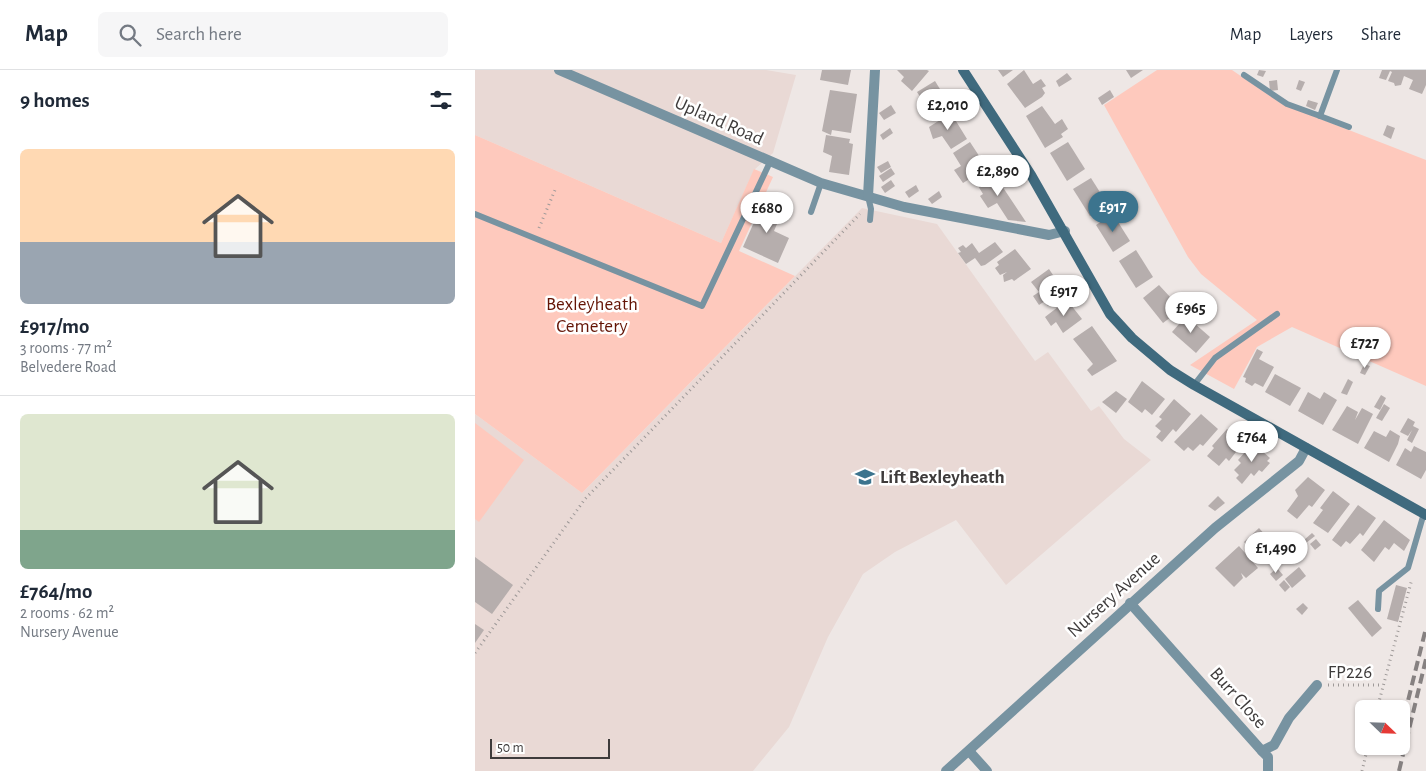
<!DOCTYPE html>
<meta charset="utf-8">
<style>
:root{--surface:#fff;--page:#f6f6f7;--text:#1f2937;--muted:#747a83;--line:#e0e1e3;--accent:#3c748e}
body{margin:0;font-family:"Alegreya Sans",sans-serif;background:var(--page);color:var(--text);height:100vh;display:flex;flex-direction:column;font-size:19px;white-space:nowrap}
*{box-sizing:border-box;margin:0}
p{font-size:16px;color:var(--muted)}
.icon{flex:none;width:28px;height:28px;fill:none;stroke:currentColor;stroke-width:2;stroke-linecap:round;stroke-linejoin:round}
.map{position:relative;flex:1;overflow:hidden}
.drawer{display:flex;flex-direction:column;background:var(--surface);width:475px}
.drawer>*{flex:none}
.needle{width:32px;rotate:113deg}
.buttons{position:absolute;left:880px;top:630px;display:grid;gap:10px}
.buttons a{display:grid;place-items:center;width:55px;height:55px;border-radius:8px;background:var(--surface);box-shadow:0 1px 4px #0004;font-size:25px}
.scale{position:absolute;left:15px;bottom:12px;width:120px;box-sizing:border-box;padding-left:5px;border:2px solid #3e3b3b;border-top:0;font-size:14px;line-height:18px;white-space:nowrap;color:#3e3b3b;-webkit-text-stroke:4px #fff;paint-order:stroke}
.price{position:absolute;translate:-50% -42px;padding:0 11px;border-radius:18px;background:#fff;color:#222;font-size:16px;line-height:32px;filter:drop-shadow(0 1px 2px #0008)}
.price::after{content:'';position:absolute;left:50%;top:30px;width:15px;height:11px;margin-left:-8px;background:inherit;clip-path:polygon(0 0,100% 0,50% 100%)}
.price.selected{background:var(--accent);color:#fff}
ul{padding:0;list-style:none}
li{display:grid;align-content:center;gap:10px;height:265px;padding:0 20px}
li+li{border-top:1px solid var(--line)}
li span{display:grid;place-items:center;height:155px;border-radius:8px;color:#555}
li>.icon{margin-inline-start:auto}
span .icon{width:90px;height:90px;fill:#fffc;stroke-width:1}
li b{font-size:21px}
h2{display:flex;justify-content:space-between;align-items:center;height:60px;padding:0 20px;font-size:21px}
header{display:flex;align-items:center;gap:30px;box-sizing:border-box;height:70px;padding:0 25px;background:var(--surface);border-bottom:1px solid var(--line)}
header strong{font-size:24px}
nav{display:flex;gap:28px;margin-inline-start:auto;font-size:18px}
.search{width:350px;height:45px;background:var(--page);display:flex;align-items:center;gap:12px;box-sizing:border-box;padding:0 18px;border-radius:8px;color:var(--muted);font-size:19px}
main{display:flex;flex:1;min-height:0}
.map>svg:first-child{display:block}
.built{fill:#e9d9d5}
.green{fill:#fec9bd}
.building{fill:#b6aead}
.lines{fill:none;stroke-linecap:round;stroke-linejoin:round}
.path{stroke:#9e9998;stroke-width:3;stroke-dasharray:1 4;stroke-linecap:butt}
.lane{stroke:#7793a1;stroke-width:6}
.street{stroke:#7793a1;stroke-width:10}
.secondary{stroke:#3f6a7e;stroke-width:10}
.rail{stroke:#868181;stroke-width:4;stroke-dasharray:10 5;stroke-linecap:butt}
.labels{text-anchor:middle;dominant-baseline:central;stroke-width:5;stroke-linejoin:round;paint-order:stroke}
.street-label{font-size:19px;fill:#3e3b3b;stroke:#fff}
.park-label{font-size:19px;fill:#641506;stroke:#fff}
.poi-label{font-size:19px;font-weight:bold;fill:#3e3b3b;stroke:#fff;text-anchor:start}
</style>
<header>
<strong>Map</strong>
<div class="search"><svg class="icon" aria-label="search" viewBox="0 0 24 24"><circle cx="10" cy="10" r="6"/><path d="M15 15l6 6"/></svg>Search here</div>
<nav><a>Map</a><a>Layers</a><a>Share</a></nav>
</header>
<main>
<section class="drawer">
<h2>9 homes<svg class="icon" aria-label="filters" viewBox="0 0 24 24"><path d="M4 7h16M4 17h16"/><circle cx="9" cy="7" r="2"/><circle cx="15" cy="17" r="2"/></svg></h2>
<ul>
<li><span style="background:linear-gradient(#ffd9b3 60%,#9aa5b1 0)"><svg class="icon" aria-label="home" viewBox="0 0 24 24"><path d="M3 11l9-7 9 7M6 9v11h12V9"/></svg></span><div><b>£917/mo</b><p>3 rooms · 77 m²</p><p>Belvedere Road</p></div></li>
<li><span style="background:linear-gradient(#dfe7d0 75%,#7fa58c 0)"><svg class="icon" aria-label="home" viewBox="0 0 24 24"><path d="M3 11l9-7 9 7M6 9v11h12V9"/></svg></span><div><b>£764/mo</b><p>2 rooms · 62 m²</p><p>Nursery Avenue</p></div></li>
</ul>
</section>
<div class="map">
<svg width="951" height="701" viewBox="0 0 951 701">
<rect width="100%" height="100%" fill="#eee7e5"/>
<g class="built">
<polygon points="0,0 291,0 321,5 298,83 279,100 246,173 0,65"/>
<polygon points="387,138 462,154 560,291 573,282 616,341 624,336 649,369 676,390 531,515 481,450 420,482 388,504 353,567 314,657 278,701 0,701 0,344 107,423"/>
</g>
<g class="green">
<polygon points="682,0 757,0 807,34 951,90 951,316 817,257 782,277 759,319 715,295 782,250 726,204 713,187 629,35"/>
<polygon points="0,65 246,173 279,99 298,107 264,181 320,206 107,423 0,344"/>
<polygon points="0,353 49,390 4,452 0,449"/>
</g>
<g class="building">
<polygon points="347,0 376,0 373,15 345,10"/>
<polygon points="422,0 452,0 454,1 437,21 426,11 429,7"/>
<polygon points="523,0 538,0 528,7"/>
<polygon points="549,0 558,14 566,9 571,16 567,18 570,23 567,27 550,38 532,14"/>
<polygon points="651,0 668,0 656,8"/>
<polygon points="784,0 791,1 788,7 782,5"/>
<polygon points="907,0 951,0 951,15 947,24 934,19 938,10 929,6 926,15 920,16 919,13 913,11 917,2 915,1 911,10 904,8"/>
<polygon points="592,3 597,9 584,17 581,11"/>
<polygon points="802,10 803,20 795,21 794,11"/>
<polygon points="824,10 830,12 826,21 821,19"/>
<polygon points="460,11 476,37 459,48 442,22"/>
<polygon points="355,20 382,24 376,63 357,60 356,65 347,61"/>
<polygon points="635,20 639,27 627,35 623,28"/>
<polygon points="833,30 843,33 840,40 831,36"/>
<polygon points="416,35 421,43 409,50 404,43"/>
<polygon points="567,36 580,54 587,49 593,59 586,64 588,67 570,78 551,46"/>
<polygon points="476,43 492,69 476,79 467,66 458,69 454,57"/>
<polygon points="912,55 920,58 916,69 908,65"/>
<polygon points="415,58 418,63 408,70 405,65"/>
<polygon points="351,65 375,69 374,73 378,74 374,105 354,102 357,86 348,82"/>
<polygon points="495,72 512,98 488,113 479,100 486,96 478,83"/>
<polygon points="593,72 610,99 592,111 575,83"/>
<polygon points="413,91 416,97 406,103 402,97"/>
<polygon points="416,98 420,104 408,112 404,106"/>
<polygon points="516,100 525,113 551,152 533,150 522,133 513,138 505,126 508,124 500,111"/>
<polygon points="616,108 633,135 615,146 598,119"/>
<polygon points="416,110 420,116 410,123 406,117"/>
<polygon points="441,115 444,121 434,128 430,122"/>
<polygon points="464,121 467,127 457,134 453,129"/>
<polygon points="288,132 308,140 299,161 314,168 303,193 268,177"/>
<polygon points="638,144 655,171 638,182 621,155"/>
<polygon points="520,172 528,182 510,195 506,196 500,188 491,194 483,183 486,182 483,178 488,175 491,178 497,173 504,183"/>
<polygon points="540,179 556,199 539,211 537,209 529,212 528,205 532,202 525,205 520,198 524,195 522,192"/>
<polygon points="661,180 678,207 661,218 644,191"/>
<polygon points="574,199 590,223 573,236 570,231 564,235 558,226 564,222 556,212"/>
<polygon points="684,215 708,241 704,241 688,253 668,228"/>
<polygon points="592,230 607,249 588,263 581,252 576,256 570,247"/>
<polygon points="711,246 735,267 721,283 697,262"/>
<polygon points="617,256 642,291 617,306 612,300 618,294 598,269"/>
<polygon points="782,279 788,282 784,289 799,297 788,317 780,313 777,316 770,312 771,308 768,307"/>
<polygon points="889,294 895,296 890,305 885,303"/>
<polygon points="800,304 826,318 815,336 790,322"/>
<polygon points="873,309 878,312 872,325 866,323"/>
<polygon points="667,311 690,329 677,345 670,339 667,343 653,332"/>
<polygon points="641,321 652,329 641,343 627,332"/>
<polygon points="833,322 845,329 849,322 862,330 848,355 823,341"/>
<polygon points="906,325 911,328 905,340 899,337"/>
<polygon points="699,329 716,344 701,362 698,359 687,372 681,367 686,361 680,356 687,349 684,347"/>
<polygon points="909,334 915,338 907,351 901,348"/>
<polygon points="872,336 883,342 880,350 887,338 898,344 883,374 857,360"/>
<polygon points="726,344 743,359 728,376 725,374 718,381 713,377 709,381 699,372"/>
<polygon points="933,348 940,352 938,356 944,359 937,373 932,370 937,360 933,366 925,362"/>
<polygon points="752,359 768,373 754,391 751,388 744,396 732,386 739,378 737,376"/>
<polygon points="915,360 925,366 923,374 914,392 889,378 899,361 911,367"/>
<polygon points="778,373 795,388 792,391 795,393 787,402 784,400 779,406 776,403 767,414 761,408 764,405 759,400 766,393 763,390"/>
<polygon points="939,376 951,382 951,400 946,409 921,395 930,378 936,382"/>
<polygon points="833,407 850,420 837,437 834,435 822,449 812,441 823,426 820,420"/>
<polygon points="858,421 875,434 853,463 838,453 848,440 845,438"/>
<polygon points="743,426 750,433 740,441 733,436"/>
<polygon points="883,435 901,448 888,466 885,463 875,474 871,471 866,477 857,470"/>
<polygon points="909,450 935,470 929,481 919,473 914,480 910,477 899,492 886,480"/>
<polygon points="784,458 798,474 784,488 769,472"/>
<polygon points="837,463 840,466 831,473 829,470"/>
<polygon points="808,467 815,475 809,481 801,472"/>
<polygon points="841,469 846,475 840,480 835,474"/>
<polygon points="764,476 783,498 771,508 766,503 768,508 759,517 740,498"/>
<polygon points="0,487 38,515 17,544 0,532"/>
<polygon points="824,497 831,506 817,518 810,509"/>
<polygon points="802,498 808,505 801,511 795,504"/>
<polygon points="809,510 815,517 810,522 804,515"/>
<polygon points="921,515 932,518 923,552 912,549"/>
<polygon points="883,530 907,558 897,567 873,538"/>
<polygon points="828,533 833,538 827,545 821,539"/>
<polygon points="0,554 9,560 0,573"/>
</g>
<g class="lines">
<g class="path">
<polyline points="64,158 80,120"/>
<polyline points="0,583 110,429 385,144"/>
<polyline points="853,615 907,615"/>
<polyline points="902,639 937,509"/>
<polyline points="887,701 893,676"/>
</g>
<g class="lane">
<polyline points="769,5 812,34 845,46 862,0"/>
<polyline points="845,46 874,57"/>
<polyline points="393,126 396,139 395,150"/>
<polyline points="336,142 346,113"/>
<polyline points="0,144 227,236 295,92"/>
<polyline points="719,315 740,288 802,244"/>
<polyline points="903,539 904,521 933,498 949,443"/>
</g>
<g class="street">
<polyline points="84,0 346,113 429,137 574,165 590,161"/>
<polyline points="393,126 400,0"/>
<polyline points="655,533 787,681 799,675 814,648 842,615"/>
<polyline points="494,681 512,701"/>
<polyline points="787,681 793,687 793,700"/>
<polyline points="471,701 740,458 824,391 831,378"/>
</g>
<polyline class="secondary" points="488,0 556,105 635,244 657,268 695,300 719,315 951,445"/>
<g class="rail">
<polyline points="926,659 951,558"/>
<polyline points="924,701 951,589"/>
</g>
</g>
<defs>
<symbol id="school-bare" viewBox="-9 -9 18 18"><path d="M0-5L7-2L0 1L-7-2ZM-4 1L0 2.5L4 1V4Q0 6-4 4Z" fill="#3c748e" stroke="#fff" stroke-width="2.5" paint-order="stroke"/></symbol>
</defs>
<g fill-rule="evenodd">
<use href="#school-bare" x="376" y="393" width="28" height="28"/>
</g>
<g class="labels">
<g class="street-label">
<text transform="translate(244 51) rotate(24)">Upland Road</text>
<text transform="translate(639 525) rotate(-42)">Nursery Avenue</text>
<text x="875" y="602">FP226</text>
<text transform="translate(763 628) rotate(48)">Burr Close</text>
</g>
<g class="park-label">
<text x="117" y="234">Bexleyheath<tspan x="117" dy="22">Cemetery</tspan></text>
</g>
<g class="poi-label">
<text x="405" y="407">Lift Bexleyheath</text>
</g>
</g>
</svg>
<div class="buttons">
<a><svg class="needle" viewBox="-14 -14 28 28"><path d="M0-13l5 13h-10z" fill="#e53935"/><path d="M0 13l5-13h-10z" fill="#747a83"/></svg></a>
</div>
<div class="scale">50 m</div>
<b class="price" style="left:473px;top:61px">£2,010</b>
<b class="price" style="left:523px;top:127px">£2,890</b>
<b class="price selected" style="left:638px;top:163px">£917</b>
<b class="price" style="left:292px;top:164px">£680</b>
<b class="price" style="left:589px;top:247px">£917</b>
<b class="price" style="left:716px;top:264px">£965</b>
<b class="price" style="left:890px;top:299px">£727</b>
<b class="price" style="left:777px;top:393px">£764</b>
<b class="price" style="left:801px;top:504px">£1,490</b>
</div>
</main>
